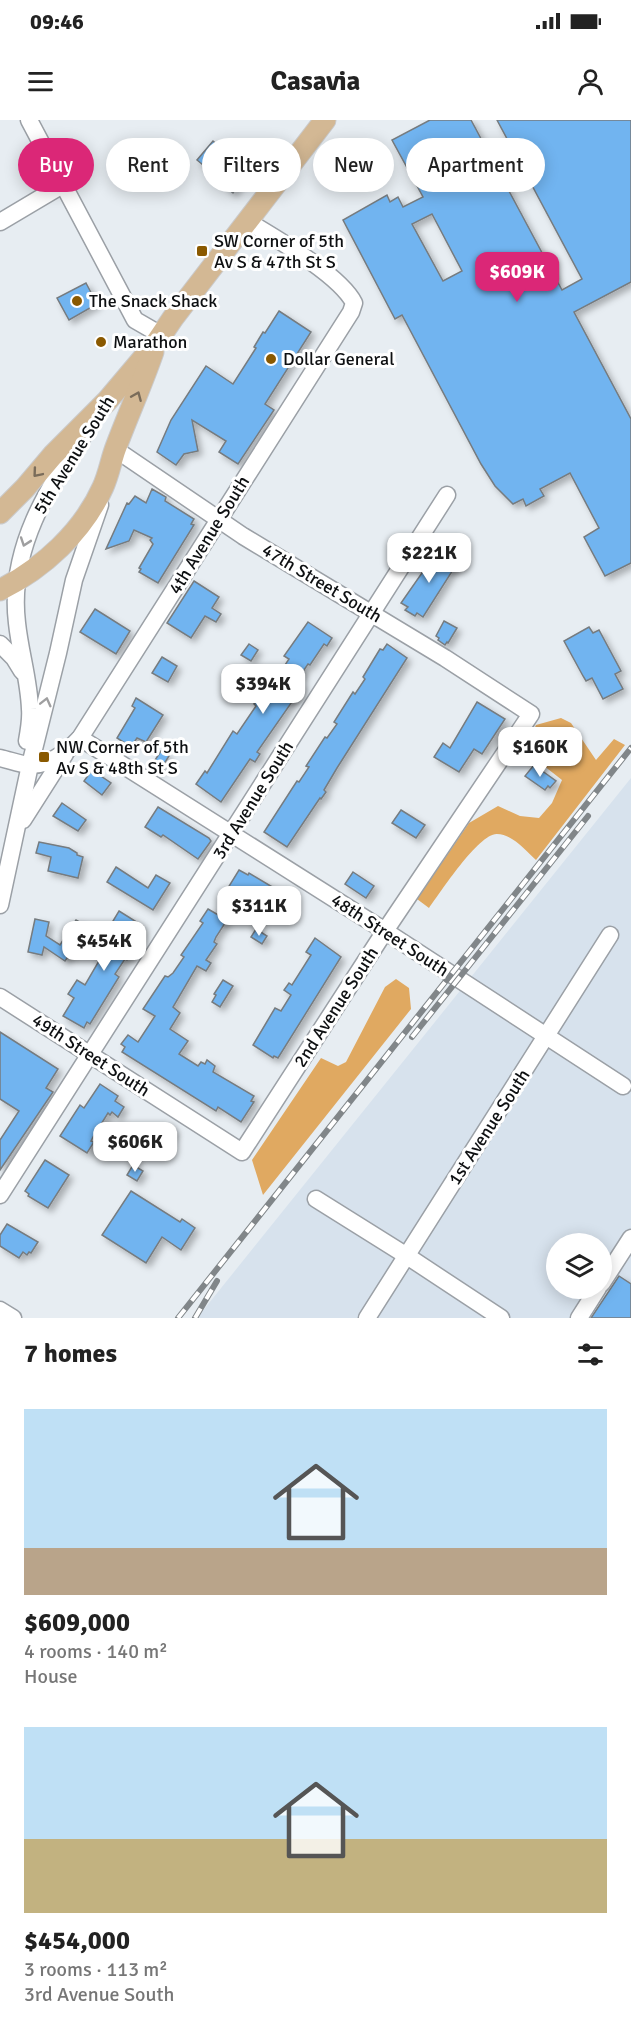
<!DOCTYPE html>
<meta charset="utf-8">
<style>
:root{--surface:#fff;--page:#f6f6f6;--text:#222;--muted:#767676;--accent:#db2777}
body{margin:0;font-family:Signika,sans-serif;background:var(--page);color:var(--text);height:100vh;display:flex;flex-direction:column;font-size:22px;white-space:nowrap}
*{box-sizing:border-box;margin:0}
p{font-size:20px;color:var(--muted)}
.icon{flex:none;width:33px;height:33px;fill:none;stroke:currentColor;stroke-width:2;stroke-linecap:round;stroke-linejoin:round}
.map{position:relative;height:1198px;overflow:hidden}
.drawer{display:flex;flex-direction:column;background:var(--surface);flex:1}
.drawer>*{flex:none}
.top-card{position:absolute;left:18px;top:18px;width:596px;height:54px;display:flex;gap:12px}
.controls{position:absolute;left:546px;top:1113px;display:grid;gap:12px}
.controls a{display:grid;place-items:center;width:66px;height:66px;border-radius:50%;background:var(--surface);box-shadow:0 3px 15px #0003;font-size:30px}
.price{position:absolute;translate:-50% -51px;padding:0 14px;border-radius:12px;background:#fff;color:#222;font-size:20px;line-height:39px;filter:drop-shadow(0 2px 3px #0008)}
.price::after{content:'';position:absolute;left:50%;top:36px;width:18px;height:14px;margin-left:-9px;background:inherit;clip-path:polygon(0 0,100% 0,50% 100%)}
.price.current{background:var(--accent);color:#fff}
ul{padding:0;list-style:none}
li{display:grid;align-content:center;gap:12px;height:318px;padding:0 24px}
li span{display:grid;place-items:center;height:186px;border-radius:0px;color:#555}
li>.icon{margin-inline-start:auto}
span .icon{width:108px;height:108px;fill:#fffc;stroke-width:1}
li b{font-size:26px}
h2{display:flex;justify-content:space-between;align-items:center;height:72px;padding:0 24px;font-size:26px}
.pill{padding:0 21px;border-radius:27px;background:var(--surface);box-shadow:0 3px 15px #0003;font-size:21px;line-height:54px}
.pill.current{background:var(--accent);color:#fff}
.status{display:flex;justify-content:space-between;align-items:center;height:42px;padding:0 30px;background:var(--surface);direction:ltr}
.status svg{height:16px;fill:currentColor}
header{display:flex;justify-content:space-between;align-items:center;height:78px;padding:0 24px;background:var(--surface);font-size:27px;font-weight:700}
.map>svg:first-child{display:block}
.built{fill:#d7e2ed;fill-rule:evenodd}
.forest{fill:#e0a961}
.building{fill:#71b4f0;stroke:#767b7f;stroke-width:1.5;fill-rule:evenodd;filter:url(#shadow)}
.lines{fill:none;stroke-linecap:round;stroke-linejoin:round}
.minor-casing{stroke:#9ba0a6;stroke-width:19}
.major-casing{stroke:#cacacb;stroke-width:23}
.minor{stroke:#fff;stroke-width:16}
.major{stroke:#d3b894;stroke-width:21}
.rail-casing{stroke:#818689;stroke-width:6}
.rail{stroke:#fff;stroke-width:4;stroke-dasharray:11;stroke-linecap:butt}
.oneway{stroke:#7a6c5a}
.oneway2{stroke:#9f9fa0}
.poi-dot{fill:#8a5900;stroke:#fff;stroke-width:2}
.labels{text-anchor:middle;dominant-baseline:central;stroke-width:6;stroke-linejoin:round;paint-order:stroke}
.poi-label{font-size:18px;fill:#0e1012;stroke:#fff;text-anchor:start}
.street-label{font-size:18px;fill:#0e1012;stroke:#fff}
</style>
<div class="status"><b>09:46</b><svg viewBox="0 0 49 12"><path d="M0 12V9h3v3zM5 12V6h3v6zM10 12V3h3v9zM15 12V0h3v12zM26 1h20v11H26zM47 4h2v5h-2z"/></svg></div>
<header><svg class="icon" aria-label="menu" viewBox="0 0 24 24"><path d="M4 6h16M4 12h16M4 18h16"/></svg>Casavia<svg class="icon" aria-label="person" viewBox="0 0 24 24"><circle cx="12" cy="8" r="4"/><path d="M4 21q1-7 8-7t8 7"/></svg></header>
<div class="map">
<svg width="631" height="1198" viewBox="0 0 631 1198">
<defs>
<filter id="shadow"><feDropShadow dx="4" dy="4" stdDeviation="3" flood-color="#0004"/></filter>
</defs>
<rect width="100%" height="100%" fill="#e7edf2"/>
<path class="built" d="M 631,658 L 631,1198 L 197,1198 ZM 556,1124 L 602,1124 L 602,1168 L 556,1168 Z"/>
<g class="forest">
<path d="M 561,598 L 571,603 L 596,640 L 614,619 L 625,625 L 536,740 C 526,731 512,714 497,714 C 479,713 440,773 429,788 L 417,779 L 469,703 L 498,686 L 520,696 L 539,698 L 552,683 L 562,660 L 525,631 L 536,605 Z"/>
<polygon points="396,859 409,868 411,889 263,1075 252,1040 321,938 338,946 346,942 385,867"/>
</g>
<g class="building">
<path d="M 430,0 L 471,0 L 562,170 L 582,159 L 497,0 L 631,0 L 631,162 L 574,192 L 631,299 L 631,443 L 605,456 L 584,417 L 599,408 L 570,353 L 540,369 L 544,376 L 526,386 L 523,379 L 513,384 L 495,366 L 481,344 L 402,195 L 395,199 L 343,100 L 387,75 L 390,82 L 398,77 L 403,87 L 423,77 L 392,20 ZM 432,94 L 462,151 L 443,161 L 412,104 Z"/>
<polygon points="213,21 231,36 234,33 252,48 233,73 213,57 215,55 197,40"/>
<polygon points="86,163 97,184 69,200 57,178"/>
<polygon points="279,191 311,212 265,284 274,290 238,344 219,332 226,321 192,300 198,331 184,334 176,345 157,332 171,300 206,246 233,264 256,228 254,227 263,212 265,213"/>
<polygon points="152,369 166,377 165,381 194,399 191,404 194,405 158,463 139,452 141,449 139,448 153,424 150,420 152,418 134,410 129,421 106,429 127,383 129,384 135,376 146,383"/>
<polygon points="438,430 458,442 423,497 417,493 415,496 405,490 408,487 401,483"/>
<polygon points="194,461 219,477 212,488 221,494 216,502 205,496 191,518 167,503"/>
<polygon points="95,489 130,511 116,534 80,512"/>
<polygon points="444,501 457,508 448,523 447,522 445,525 438,520 439,518 436,516"/>
<polygon points="308,502 332,518 327,526 324,524 310,545 308,544 296,562 303,566 257,632 260,634 255,642 250,639 221,682 196,664 205,651 207,653 233,611 237,614 256,586 254,584 262,572 266,574 289,539 284,536"/>
<polygon points="589,507 593,513 599,510 621,551 615,554 623,569 603,579 592,558 586,561 583,556 564,521"/>
<polygon points="249,524 258,530 251,541 241,535"/>
<polygon points="387,524 407,538 337,648 324,670 326,672 321,679 320,678 287,727 264,712 297,661 299,662 309,647 306,646 325,617 327,618 337,604 334,602 353,572 355,574 365,559 363,557 380,529 383,530"/>
<polygon points="162,537 177,546 168,562 152,553"/>
<polygon points="136,578 163,595 146,622 137,618 131,627 117,618 135,588 132,586"/>
<polygon points="477,582 505,599 482,634 474,629 459,652 434,637 443,623 450,628"/>
<polygon points="161,631 169,636 159,652 151,646"/>
<polygon points="534,645 556,661 550,668 548,666 545,670 525,656"/>
<polygon points="92,650 111,663 102,675 84,661"/>
<polygon points="62,683 86,700 78,711 53,696"/>
<polygon points="158,687 209,718 211,721 198,739 163,715 161,717 145,707"/>
<polygon points="401,690 425,705 416,718 392,703"/>
<polygon points="39,722 69,728 77,733 77,735 83,737 78,758 48,751 51,737 36,733"/>
<polygon points="116,747 148,768 156,755 170,763 153,790 107,762"/>
<polygon points="239,750 248,755 249,753 279,771 277,773 286,778 278,791 245,771 237,784 223,776"/>
<polygon points="353,752 374,766 366,778 345,764"/>
<polygon points="208,789 227,800 216,817 214,822 217,824 206,840 211,843 206,851 197,846 173,887 180,893 170,909 188,921 179,934 198,946 201,942 205,944 207,940 215,946 213,952 254,976 251,981 254,982 241,1002 218,987 216,991 122,932 125,927 121,924 128,915 138,922 155,896 143,889 165,856 168,857 173,853 184,837 181,835 203,803 200,801"/>
<polygon points="119,791 143,806 139,813 142,814 127,840 125,839 115,854 119,857 90,904 87,902 84,908 63,896 74,878 68,874 77,860 85,865 117,810 110,806"/>
<polygon points="35,799 49,802 46,816 60,825 76,800 89,807 65,841 44,827 42,835 28,832"/>
<polygon points="256,809 267,816 262,824 251,817"/>
<polygon points="315,818 341,837 278,938 274,936 273,938 253,925 275,888 281,891 291,875 284,870 289,863 292,865 311,835 306,832"/>
<polygon points="223,860 233,866 220,887 212,882 216,875 214,874"/>
<polygon points="0,912 58,949 46,968 53,972 0,1050 0,1020 19,991 0,979"/>
<polygon points="100,964 118,976 115,981 124,987 118,997 112,992 110,995 108,993 93,1017 91,1021 94,1022 87,1033 60,1016 80,985 84,988"/>
<polygon points="164,1004 174,1010 161,1031 148,1020 158,1005 162,1007"/>
<polygon points="45,1040 69,1055 48,1088 28,1076 29,1074 25,1071"/>
<polygon points="133,1045 143,1051 137,1061 127,1055"/>
<polygon points="131,1071 180,1102 182,1099 195,1108 181,1130 162,1117 146,1143 102,1115"/>
<polygon points="7,1104 38,1122 31,1133 29,1132 27,1135 23,1132 19,1138 0,1126 0,1115"/>
<polygon points="619,1156 631,1164 631,1198 591,1198"/>
</g>
<g class="lines">
<defs>
<g id="minor">
<polyline points="29,0 135,200 161,215"/>
<polyline points="0,102 64,64"/>
<polyline points="0,524 14,538 22,551"/>
<polyline points="80,618 385,811 623,966"/>
<path d="M 27,621 C 29,610 31,599 30,589 C 29,560 20,532 17,503 C 8,429 48,367 88,309"/>
<path d="M 0,638 C 9,640 20,644 29,645 C 50,646 67,632 80,618 L 351,192 L 354,183 C 340,155 275,118 247,101"/>
<polyline points="23,700 65,634"/>
<polyline points="0,785 30,645 58,533 74,460 100,385"/>
<polyline points="0,877 242,1032 385,811 531,594 445,538 243,416 115,329"/>
<polyline points="0,1075 447,375"/>
<polyline points="316,1079 407,1136 501,1198"/>
<polyline points="602,1163 631,1118"/>
<polyline points="0,1190 13,1198"/>
<polyline points="367,1198 610,815"/>
<polyline points="579,1198 598,1168"/>
</g>
<g id="major">
<polyline points="0,393 25,368 53,335 107,281 156,223 173,198 325,0"/>
<path d="M 0,470 C 43,448 83,412 103,367 C 109,354 111,340 116,327 C 128,295 142,264 153,232"/>
</g>
</defs>
<use href="#minor" class="minor-casing"/>
<use href="#major" class="major-casing"/>
<use href="#minor" class="minor"/>
<use href="#major" class="major"/>
<defs>
<g id="rail">
<polyline points="412,917 588,696"/>
<polyline points="178,1198 631,628"/>
<polyline points="195,1198 217,1161"/>
</g>
</defs>
<use href="#rail" class="rail-casing"/>
<use href="#rail" class="rail"/>
</g>
<defs><path id="oneway-chevron" d="M-2-3.5L2.5 0L-2 3.5" fill="none" stroke-width="1.6" stroke-linecap="round" stroke-linejoin="round" transform="scale(1.5)"/></defs>
<g class="oneway">
<use href="#oneway-chevron" transform="translate(137 276) rotate(-67)"/>
<use href="#oneway-chevron" transform="translate(37 353) rotate(130)"/>
</g>
<g class="oneway2">
<use href="#oneway-chevron" transform="translate(25 422) rotate(109)"/>
<use href="#oneway-chevron" transform="translate(46 582) rotate(-76)"/>
</g>
<g class="poi-dot">
<rect x="196" y="125" width="12" height="12" rx="3"/>
<circle cx="77" cy="181" r="6"/>
<circle cx="101" cy="222" r="6"/>
<circle cx="271" cy="239" r="6"/>
<rect x="38" y="631" width="12" height="12" rx="3"/>
</g>
<g class="labels">
<g class="poi-label">
<text x="214" y="121">SW Corner of 5th<tspan x="214" dy="21">Av S &amp; 47th St S</tspan></text>
<text x="89" y="181">The Snack Shack</text>
<text x="113" y="222">Marathon</text>
<text x="283" y="239">Dollar General</text>
<text x="56" y="627">NW Corner of 5th<tspan x="56" dy="21">Av S &amp; 48th St S</tspan></text>
</g>
<g class="street-label">
<text transform="translate(74 335) rotate(-58)">5th Avenue South</text>
<text transform="translate(209 415) rotate(-58)">4th Avenue South</text>
<text transform="translate(322 463) rotate(31)">47th Street South</text>
<text transform="translate(253 680) rotate(-58)">3rd Avenue South</text>
<text transform="translate(390 815) rotate(33)">48th Street South</text>
<text transform="translate(336 887) rotate(-57)">2nd Avenue South</text>
<text transform="translate(91 935) rotate(33)">49th Street South</text>
<text transform="translate(489 1007) rotate(-57)">1st Avenue South</text>
</g>
</g>
</svg>
<div class="controls">
<a><svg class="icon" aria-label="layers" viewBox="0 0 24 24"><path d="M12 4l9 5-9 5-9-5zM3 14l9 5 9-5"/></svg></a>
</div>
<b class="price current" style="left:517px;top:183px">$609K</b>
<b class="price" style="left:429px;top:464px">$221K</b>
<b class="price" style="left:263px;top:595px">$394K</b>
<b class="price" style="left:540px;top:658px">$160K</b>
<b class="price" style="left:259px;top:817px">$311K</b>
<b class="price" style="left:104px;top:852px">$454K</b>
<b class="price" style="left:135px;top:1053px">$606K</b>
<div class="top-card">
<a class="pill current">Buy</a>
<a class="pill">Rent</a>
<a class="pill">Filters</a>
<a class="pill">New</a>
<a class="pill">Apartment</a>
</div>
</div>
<section class="drawer">
<h2>7 homes<svg class="icon" aria-label="filters" viewBox="0 0 24 24"><path d="M4 7h16M4 17h16"/><circle cx="9" cy="7" r="2"/><circle cx="15" cy="17" r="2"/></svg></h2>
<ul>
<li><span style="background:linear-gradient(#bfe0f5 75%,#b9a48a 0)"><svg class="icon" aria-label="home" viewBox="0 0 24 24"><path d="M3 11l9-7 9 7M6 9v11h12V9"/></svg></span><div><b>$609,000</b><p>4 rooms · 140 m²</p><p>House</p></div></li>
<li><span style="background:linear-gradient(#bfe0f5 60%,#c2b280 0)"><svg class="icon" aria-label="home" viewBox="0 0 24 24"><path d="M3 11l9-7 9 7M6 9v11h12V9"/></svg></span><div><b>$454,000</b><p>3 rooms · 113 m²</p><p>3rd Avenue South</p></div></li>
</ul>
</section>
